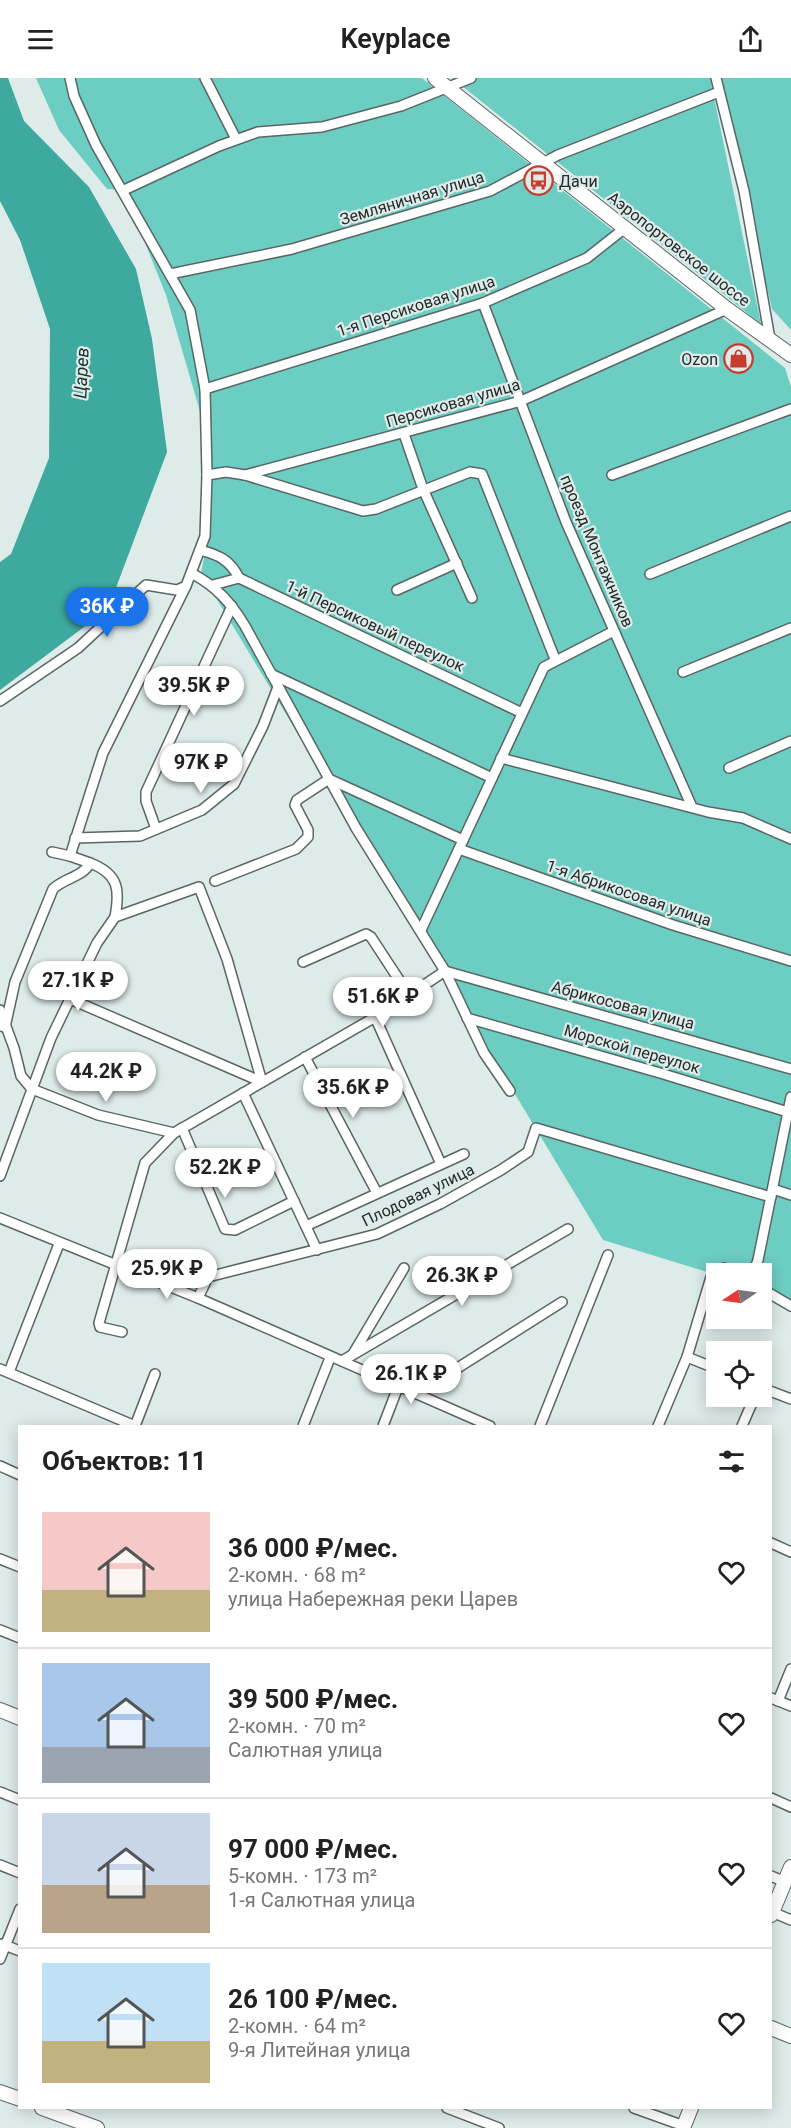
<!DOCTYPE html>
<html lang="ru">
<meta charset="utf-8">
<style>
:root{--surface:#fff;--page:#f2f2f2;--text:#222;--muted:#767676;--line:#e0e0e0;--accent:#1a73e8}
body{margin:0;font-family:Roboto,sans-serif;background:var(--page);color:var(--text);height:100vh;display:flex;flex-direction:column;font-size:22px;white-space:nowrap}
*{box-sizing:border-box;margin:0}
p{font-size:20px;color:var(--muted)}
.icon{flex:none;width:33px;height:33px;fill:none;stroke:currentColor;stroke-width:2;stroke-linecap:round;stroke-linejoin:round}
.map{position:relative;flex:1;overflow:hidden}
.panel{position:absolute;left:18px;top:1347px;width:754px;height:684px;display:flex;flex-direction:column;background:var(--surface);border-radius:0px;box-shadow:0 3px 15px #0003}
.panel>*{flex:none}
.needle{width:39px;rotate:257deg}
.tools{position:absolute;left:706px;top:1185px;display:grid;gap:12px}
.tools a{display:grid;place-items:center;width:66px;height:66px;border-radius:0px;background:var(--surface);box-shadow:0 3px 15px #0003;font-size:30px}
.price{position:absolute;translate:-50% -51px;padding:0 14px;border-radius:21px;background:#fff;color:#222;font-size:20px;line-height:39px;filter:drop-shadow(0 2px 3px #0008)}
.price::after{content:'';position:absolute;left:50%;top:36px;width:18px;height:14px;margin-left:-9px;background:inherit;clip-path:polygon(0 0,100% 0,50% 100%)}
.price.on{background:var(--accent);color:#fff}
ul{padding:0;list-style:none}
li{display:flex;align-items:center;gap:18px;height:150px;padding:0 24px}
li+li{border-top:2px solid var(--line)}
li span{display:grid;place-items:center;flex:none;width:168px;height:120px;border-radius:0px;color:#555}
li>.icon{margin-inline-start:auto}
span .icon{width:72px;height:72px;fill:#fffc;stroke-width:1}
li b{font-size:26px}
h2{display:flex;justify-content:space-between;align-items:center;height:72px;padding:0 24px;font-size:26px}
header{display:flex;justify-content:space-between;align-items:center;height:78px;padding:0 24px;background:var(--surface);font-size:27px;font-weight:600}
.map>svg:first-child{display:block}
.green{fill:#6ccec3}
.water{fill:#3da99f}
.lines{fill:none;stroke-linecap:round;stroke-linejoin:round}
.street-casing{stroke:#5a6664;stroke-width:12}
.secondary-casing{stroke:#5a6664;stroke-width:16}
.street{stroke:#fff;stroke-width:9}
.secondary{stroke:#fff;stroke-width:14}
.labels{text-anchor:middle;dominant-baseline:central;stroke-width:4.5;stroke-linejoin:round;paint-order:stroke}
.poi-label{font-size:16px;fill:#262b2a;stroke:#ddebe9;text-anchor:start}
.street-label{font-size:16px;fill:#262b2a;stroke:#ddebe9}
.water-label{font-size:18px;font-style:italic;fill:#1a3230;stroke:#ddebe9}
</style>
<header><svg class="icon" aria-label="menu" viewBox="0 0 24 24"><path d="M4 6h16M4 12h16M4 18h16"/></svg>Keyplace<svg class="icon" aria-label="share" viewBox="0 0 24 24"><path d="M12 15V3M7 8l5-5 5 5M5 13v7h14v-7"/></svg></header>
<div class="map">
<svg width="791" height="2050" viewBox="0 0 791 2050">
<rect width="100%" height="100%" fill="#ddebe9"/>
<g class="green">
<polygon points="36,0 422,0 785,290 791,309 791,1230 762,1216 762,1196 717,1197 603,1162 201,495 211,444 211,371 166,217 124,112 107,111 59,52"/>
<polygon points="452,0 710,0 761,246"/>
<polygon points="721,0 791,0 791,252 772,231 733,69"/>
</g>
<polygon class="water" points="0,0 8,0 24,43 89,109 136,191 152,261 167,374 108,531 0,612 0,484 11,476 49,380 50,251 20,162 0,123"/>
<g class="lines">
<defs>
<g id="street">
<polyline points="205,0 236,61"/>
<polyline points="716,0 744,113 770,261"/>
<polyline points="124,112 219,68 258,54 322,49 401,28 471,0"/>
<polyline points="170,196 292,171 490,113 558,77 719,14"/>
<polyline points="483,225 566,444 692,729"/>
<polyline points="205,311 483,225 587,180 625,150"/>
<polyline points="404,356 423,411 472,520"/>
<polyline points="207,397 226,394 245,397 363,433 376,431 470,394 482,396 555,581"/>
<polyline points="245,397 521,323 727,231"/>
<polyline points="612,397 791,331"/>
<path d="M 200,472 C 219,477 230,482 239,500"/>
<path d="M 193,496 C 217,509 231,525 245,548 L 356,750 L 445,893 L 484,975 L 510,1013"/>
<polyline points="650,496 791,438"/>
<polyline points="213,507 239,500 522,635"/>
<polyline points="397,512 457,485"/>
<polyline points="683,594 791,550"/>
<polyline points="271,596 492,700"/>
<polyline points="0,623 78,570 146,507 177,512 186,508 205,458 207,397 205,311 190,232 96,67 74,18 70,0"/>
<polyline points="501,680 708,734 743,740 791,761"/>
<polyline points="729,690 791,663"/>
<polyline points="156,751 146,723 146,714 232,528"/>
<polyline points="75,760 140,758 202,732 234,706 263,648 278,609"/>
<polyline points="459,771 673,847 791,883"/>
<polyline points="52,774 70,778"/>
<polyline points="90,785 70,778 103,675 186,508"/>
<polyline points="215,803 296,771 308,759 308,752 295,727 297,722 329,701 463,762"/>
<polyline points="421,852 544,589 614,553"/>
<polyline points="303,884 366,856 371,859 409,917"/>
<polyline points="445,893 791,991"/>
<polyline points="70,921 262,1004"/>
<polyline points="0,932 14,970 21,998 32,1011 98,1037 174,1055"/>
<polyline points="375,939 441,1086"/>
<polyline points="467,940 660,995 791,1035"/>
<path d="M 0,948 L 5,949 L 15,904 L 53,811 C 64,800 83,799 90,785 C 119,796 120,812 115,839"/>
<polyline points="305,979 377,1115"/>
<polyline points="243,1015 317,1172"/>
<polyline points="182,1050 225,1151 235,1152 294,1123"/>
<polyline points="0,1098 51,960 97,865 115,839 199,809 227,881 262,1004"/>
<polyline points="773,1111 791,1117"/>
<polyline points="0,1140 198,1220 490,1348"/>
<polyline points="306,1148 464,1076"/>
<polyline points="753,1196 758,1182 791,1019"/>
<polyline points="762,1211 791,1228"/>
<polyline points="198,1220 208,1199 377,1156 440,1126 501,1092 528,1074 536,1050 771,1119"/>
<polyline points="122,1254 100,1249 99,1245 145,1085 174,1055 384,934 445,893"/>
<polyline points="353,1276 404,1190"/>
<polyline points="687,1279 717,1291"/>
<polyline points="342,1283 568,1151"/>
<polyline points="0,1291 135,1348"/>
<polyline points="9,1294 59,1166"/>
<polyline points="762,1310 791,1321"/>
<polyline points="418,1315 562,1224"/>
<polyline points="135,1348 155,1296"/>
<polyline points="303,1348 330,1280"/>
<polyline points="383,1348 398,1309"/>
<polyline points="540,1348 608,1177"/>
<polyline points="658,1348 687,1279 711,1199 724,1190 736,1196"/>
<polyline points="742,1348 755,1318"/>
<polyline points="0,1388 20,1397"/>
<polyline points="771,1465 791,1474"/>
<polyline points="0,1481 20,1489"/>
<polyline points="0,1552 20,1560"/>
<polyline points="771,1620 791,1628"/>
<polyline points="778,1623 791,1591"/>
<polyline points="0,1714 20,1722"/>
<polyline points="771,1720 791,1729"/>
<polyline points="0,1787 20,1795"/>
<polyline points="771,1798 785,1804"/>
<polyline points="772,1834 791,1842"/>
<polyline points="2,1866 20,1873"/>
<polyline points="0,1881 20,1831"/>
<polyline points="447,2030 499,2050"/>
<polyline points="634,2030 684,2048"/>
</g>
<g id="secondary">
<polyline points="435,0 727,231 791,277"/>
<polyline points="0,1632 20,1640"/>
<polyline points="771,1837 791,1789"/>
<polyline points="771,1950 791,1958"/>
<polyline points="0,2014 20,2021"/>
<polyline points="42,2030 97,2050"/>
<polyline points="683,2050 691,2030"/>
</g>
</defs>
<use href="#street" class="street-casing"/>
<use href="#secondary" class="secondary-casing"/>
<use href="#street" class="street"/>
<use href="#secondary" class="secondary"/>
</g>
<defs>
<symbol id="bus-ring" viewBox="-11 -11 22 22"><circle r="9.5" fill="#ddebe9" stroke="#c83b2f" stroke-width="1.5"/><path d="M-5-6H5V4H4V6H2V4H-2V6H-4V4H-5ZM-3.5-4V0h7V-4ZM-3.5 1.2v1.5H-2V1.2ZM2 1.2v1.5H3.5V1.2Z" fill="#c83b2f"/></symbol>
<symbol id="shop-ring" viewBox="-11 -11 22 22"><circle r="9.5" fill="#ddebe9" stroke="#c83b2f" stroke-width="1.5"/><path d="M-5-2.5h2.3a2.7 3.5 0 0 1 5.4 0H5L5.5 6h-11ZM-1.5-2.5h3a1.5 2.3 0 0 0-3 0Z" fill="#c83b2f"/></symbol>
</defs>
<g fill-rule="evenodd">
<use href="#bus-ring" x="522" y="86" width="33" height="33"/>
<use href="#shop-ring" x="722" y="264" width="33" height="33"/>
</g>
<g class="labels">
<g class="poi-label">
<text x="559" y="103">Дачи</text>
<text x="718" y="281" text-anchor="end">Ozon</text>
</g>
<g class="street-label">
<text transform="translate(412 120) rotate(-17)">Земляничная улица</text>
<text transform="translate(679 171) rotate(38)">Аэропортовское шоссе</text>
<text transform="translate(416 228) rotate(-18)">1-я Персиковая улица</text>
<text transform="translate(453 325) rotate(-16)">Персиковая улица</text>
<text transform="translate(597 473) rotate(67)">проезд Монтажников</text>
<text transform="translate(375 548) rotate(25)">1-й Персиковый переулок</text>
<text transform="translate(629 815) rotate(19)">1-я Абрикосовая улица</text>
<text transform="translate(623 927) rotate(15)">Абрикосовая улица</text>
<text transform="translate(632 971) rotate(16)">Морской переулок</text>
<text transform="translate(418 1117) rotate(-26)">Плодовая улица</text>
</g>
<g class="water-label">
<text transform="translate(81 295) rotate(-87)">Царев</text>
</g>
</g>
</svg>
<div class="tools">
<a><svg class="needle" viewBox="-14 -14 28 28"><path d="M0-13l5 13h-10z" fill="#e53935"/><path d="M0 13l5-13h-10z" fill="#767676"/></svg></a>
<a><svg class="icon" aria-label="locate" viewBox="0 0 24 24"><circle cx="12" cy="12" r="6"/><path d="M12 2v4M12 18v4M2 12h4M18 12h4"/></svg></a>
</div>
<b class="price on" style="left:107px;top:560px">36K ₽</b>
<b class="price" style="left:194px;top:639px">39.5K ₽</b>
<b class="price" style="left:201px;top:716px">97K ₽</b>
<b class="price" style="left:78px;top:934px">27.1K ₽</b>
<b class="price" style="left:383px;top:950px">51.6K ₽</b>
<b class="price" style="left:106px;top:1025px">44.2K ₽</b>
<b class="price" style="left:353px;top:1041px">35.6K ₽</b>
<b class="price" style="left:225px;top:1121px">52.2K ₽</b>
<b class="price" style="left:167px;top:1222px">25.9K ₽</b>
<b class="price" style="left:462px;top:1229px">26.3K ₽</b>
<b class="price" style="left:411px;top:1327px">26.1K ₽</b>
<section class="panel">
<h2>Объектов: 11<svg class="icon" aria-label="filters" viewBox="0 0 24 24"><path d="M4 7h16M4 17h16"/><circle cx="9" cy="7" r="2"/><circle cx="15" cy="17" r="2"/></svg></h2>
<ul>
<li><span style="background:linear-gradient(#f6c9c9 65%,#c2b280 0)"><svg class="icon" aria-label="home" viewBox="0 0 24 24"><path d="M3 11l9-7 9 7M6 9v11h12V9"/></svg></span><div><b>36 000 ₽/мес.</b><p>2-комн. · 68 m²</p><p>улица Набережная реки Царев</p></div><svg class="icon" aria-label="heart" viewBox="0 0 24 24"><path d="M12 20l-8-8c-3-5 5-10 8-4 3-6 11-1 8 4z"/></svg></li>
<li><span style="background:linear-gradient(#a9c7e8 70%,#9aa5b1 0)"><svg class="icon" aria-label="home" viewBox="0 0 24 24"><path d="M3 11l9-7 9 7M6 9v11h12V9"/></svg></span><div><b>39 500 ₽/мес.</b><p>2-комн. · 70 m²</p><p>Салютная улица</p></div><svg class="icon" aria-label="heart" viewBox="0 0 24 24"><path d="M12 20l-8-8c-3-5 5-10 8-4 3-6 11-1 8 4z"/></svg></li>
<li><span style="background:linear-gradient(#c9d6e8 60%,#b9a48a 0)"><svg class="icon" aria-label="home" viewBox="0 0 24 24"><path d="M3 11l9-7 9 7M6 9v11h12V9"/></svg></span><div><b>97 000 ₽/мес.</b><p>5-комн. · 173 m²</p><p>1-я Салютная улица</p></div><svg class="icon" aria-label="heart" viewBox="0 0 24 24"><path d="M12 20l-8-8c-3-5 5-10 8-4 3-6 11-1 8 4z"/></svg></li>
<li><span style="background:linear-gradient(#bfe0f5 65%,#c2b280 0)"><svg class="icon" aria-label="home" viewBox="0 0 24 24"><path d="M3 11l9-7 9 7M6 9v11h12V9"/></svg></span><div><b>26 100 ₽/мес.</b><p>2-комн. · 64 m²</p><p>9-я Литейная улица</p></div><svg class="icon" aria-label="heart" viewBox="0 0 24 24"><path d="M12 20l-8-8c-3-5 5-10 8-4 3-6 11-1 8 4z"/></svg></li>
</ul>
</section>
</div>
